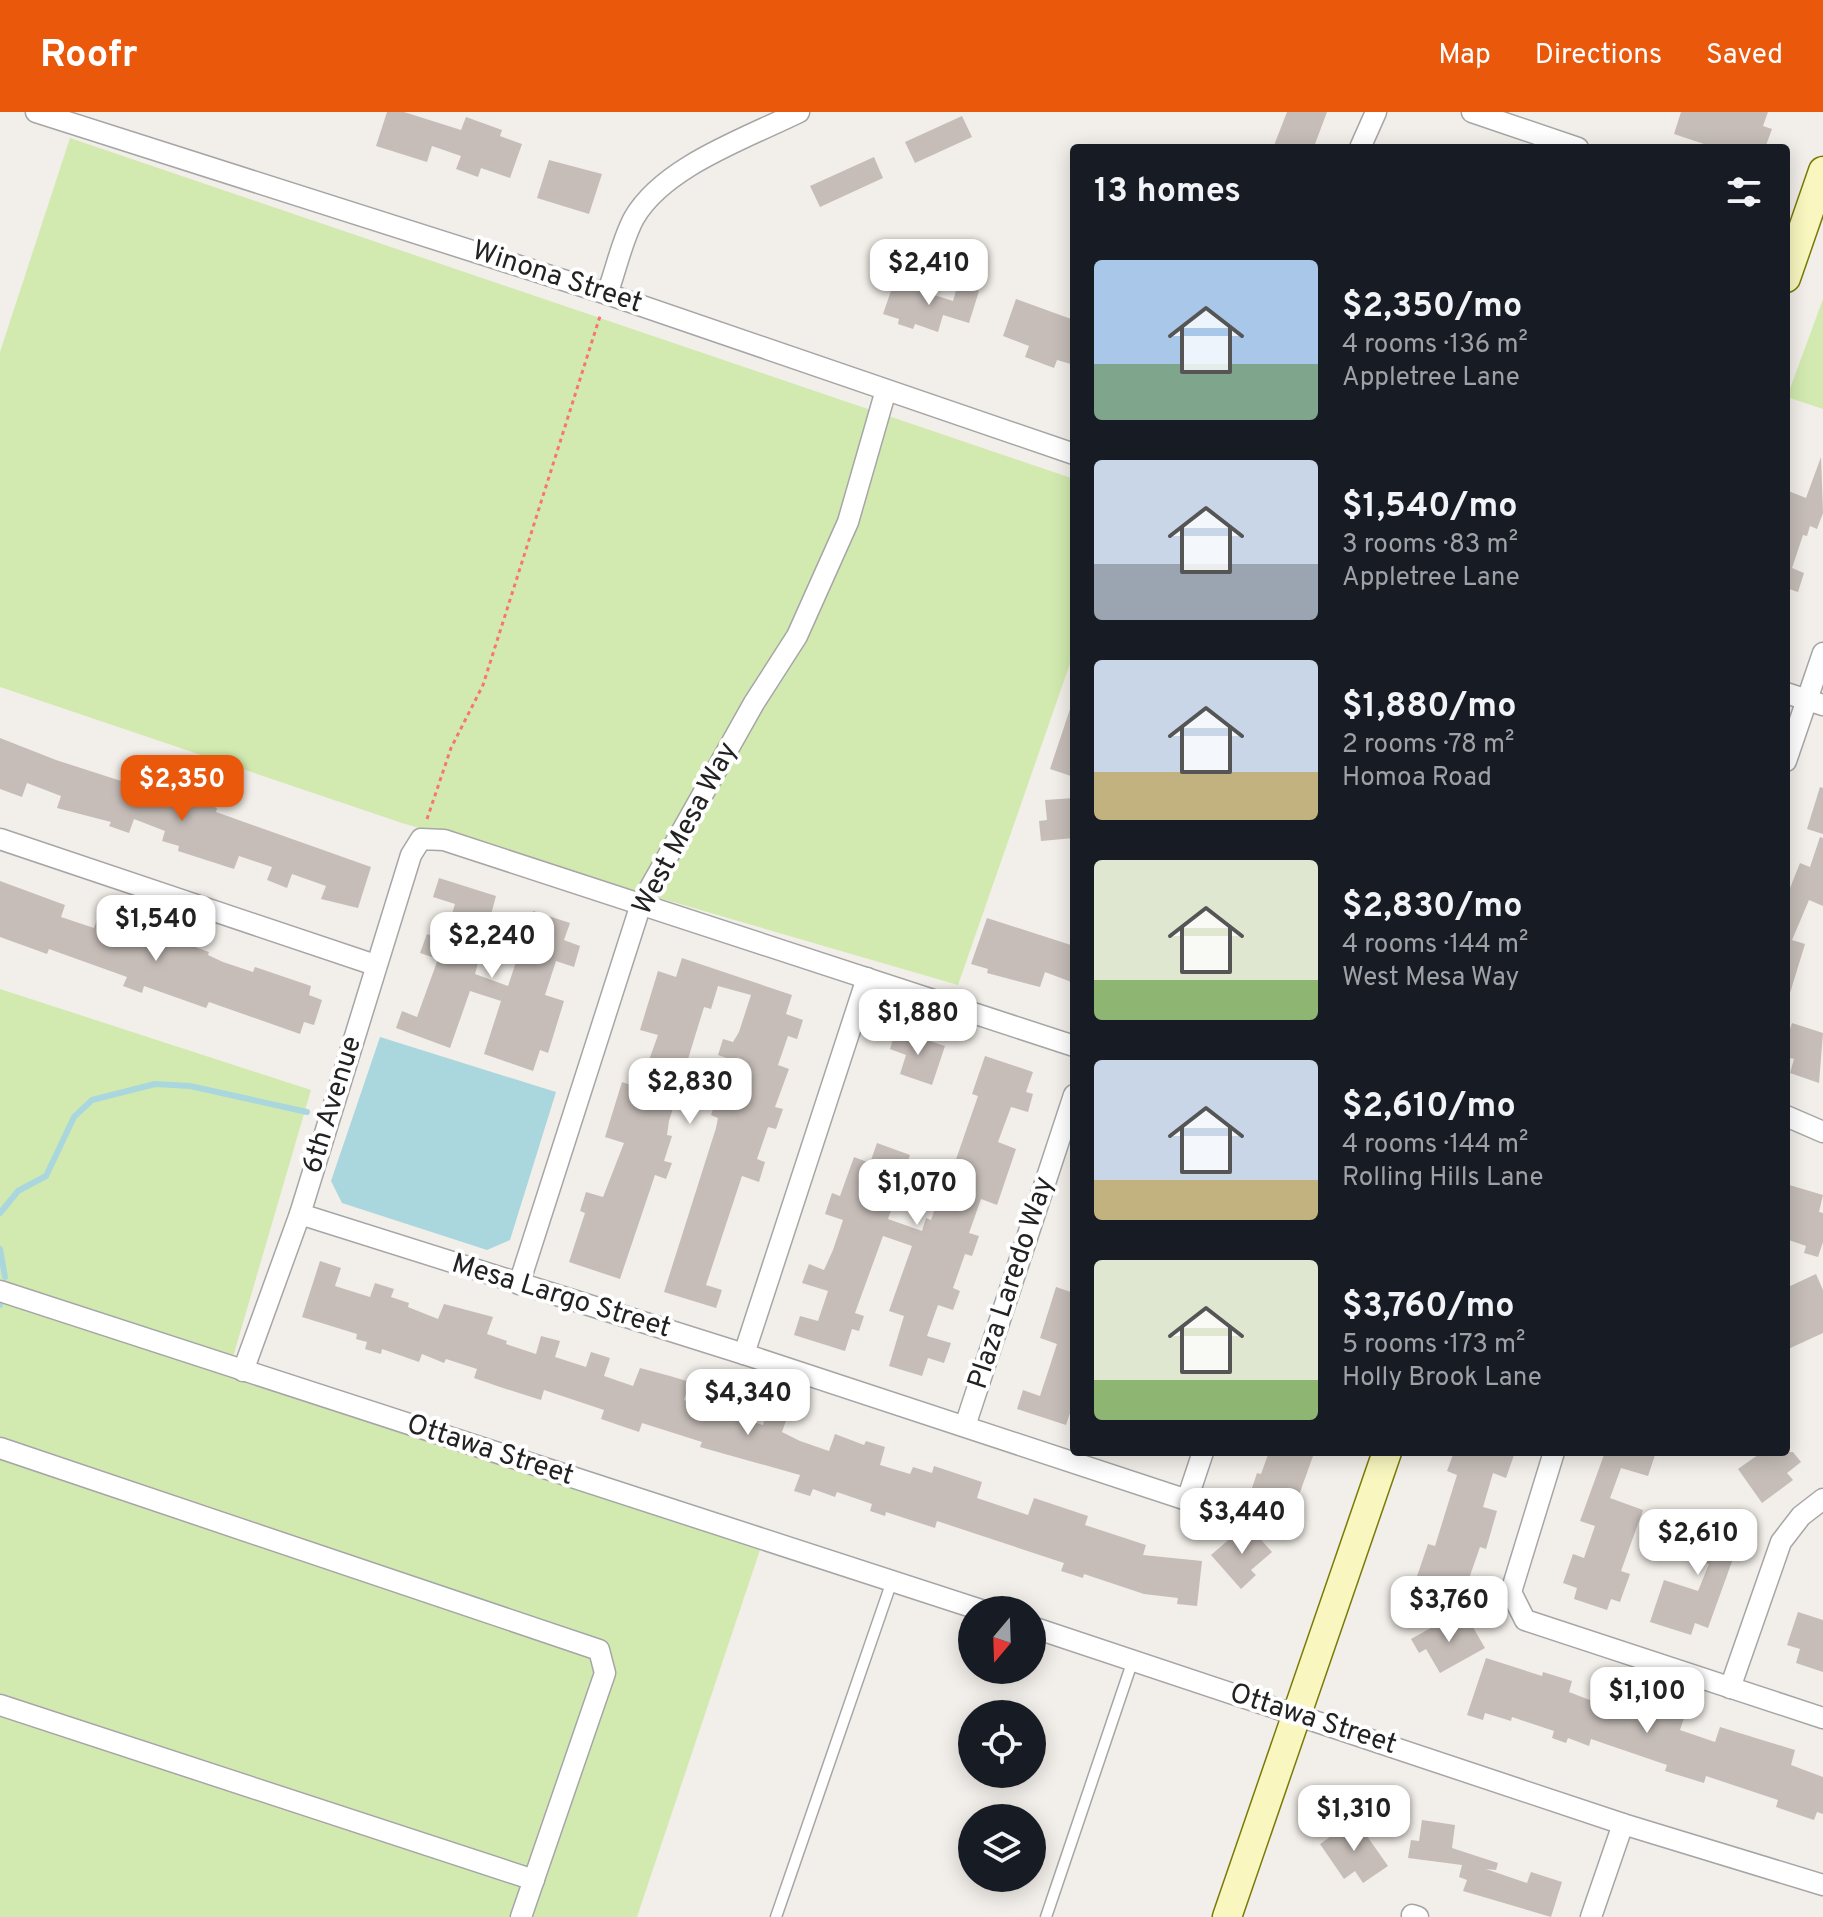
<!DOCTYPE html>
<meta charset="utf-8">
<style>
:root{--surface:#171b24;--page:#242831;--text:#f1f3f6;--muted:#9ea1a6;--accent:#ea580c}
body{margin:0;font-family:Overpass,sans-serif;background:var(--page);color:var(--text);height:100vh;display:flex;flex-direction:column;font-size:30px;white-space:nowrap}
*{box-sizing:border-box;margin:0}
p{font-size:26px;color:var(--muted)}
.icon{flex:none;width:44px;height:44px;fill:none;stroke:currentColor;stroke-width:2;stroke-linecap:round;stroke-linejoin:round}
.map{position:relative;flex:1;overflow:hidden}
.side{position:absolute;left:1070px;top:32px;width:720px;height:1312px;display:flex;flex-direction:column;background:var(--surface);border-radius:8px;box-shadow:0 4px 20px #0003}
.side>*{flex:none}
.needle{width:52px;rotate:199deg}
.controls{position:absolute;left:958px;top:1484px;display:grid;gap:16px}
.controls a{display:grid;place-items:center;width:88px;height:88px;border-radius:50%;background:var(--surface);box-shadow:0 4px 20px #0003;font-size:40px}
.price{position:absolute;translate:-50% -68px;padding:0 18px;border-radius:16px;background:#fff;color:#222;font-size:26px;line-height:52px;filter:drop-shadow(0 2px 4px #0008)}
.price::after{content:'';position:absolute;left:50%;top:48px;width:24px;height:18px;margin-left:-12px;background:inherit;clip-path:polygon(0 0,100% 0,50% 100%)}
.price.current{background:var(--accent);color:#fff}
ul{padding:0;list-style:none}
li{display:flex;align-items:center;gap:24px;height:200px;padding:0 24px}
li span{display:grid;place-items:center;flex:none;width:224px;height:160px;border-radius:8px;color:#555}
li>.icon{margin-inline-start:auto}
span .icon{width:96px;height:96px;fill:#fffc;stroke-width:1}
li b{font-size:34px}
h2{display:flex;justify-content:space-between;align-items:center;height:96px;padding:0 24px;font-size:34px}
header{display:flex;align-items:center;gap:48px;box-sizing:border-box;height:112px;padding:0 40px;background:var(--accent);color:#fff}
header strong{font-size:38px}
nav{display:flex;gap:44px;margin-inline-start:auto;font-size:28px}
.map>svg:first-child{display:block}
.grass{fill:#d2eab0}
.water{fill:#aad7de}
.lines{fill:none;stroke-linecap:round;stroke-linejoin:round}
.stream{stroke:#aad7de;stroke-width:6}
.building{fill:#c6bdb8}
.service-casing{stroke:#a6a6a6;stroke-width:13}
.minor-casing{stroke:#a6a6a6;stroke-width:23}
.secondary-casing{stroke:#797b06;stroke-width:31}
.path{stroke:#f87573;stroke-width:3;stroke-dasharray:4 4;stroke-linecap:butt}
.service{stroke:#fff;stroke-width:10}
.minor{stroke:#fff;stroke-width:20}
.secondary{stroke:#f9f7bf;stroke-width:28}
.labels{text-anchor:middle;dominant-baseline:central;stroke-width:8;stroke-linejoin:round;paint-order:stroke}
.street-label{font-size:28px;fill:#222;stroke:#fff}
</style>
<header>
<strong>Roofr</strong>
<nav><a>Map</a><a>Directions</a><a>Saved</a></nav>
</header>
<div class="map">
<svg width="1823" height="1805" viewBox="0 0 1823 1805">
<rect width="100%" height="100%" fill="#f2eee9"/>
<g class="grass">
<polygon points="70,26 1074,367 1074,540 958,873 402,711 0,575 0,240"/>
<polygon points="1823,187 1823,297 1787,285"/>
<polygon points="0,877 311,978 233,1245 764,1426 637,1805 0,1805"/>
</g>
<polygon class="water" points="380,925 556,980 510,1128 487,1138 342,1091 331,1069"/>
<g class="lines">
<g class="stream">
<polyline points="0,1101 18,1079 46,1064 74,1005 92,988 155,972 190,974 307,1000"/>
<polyline points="0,1137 5,1165"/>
<polyline points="0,1193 0,1192"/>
</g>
</g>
<g class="building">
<polygon points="387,0 404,0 461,18 466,5 502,18 500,24 522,32 510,66 481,56 478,65 456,57 461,44 432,34 427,50 376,34"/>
<polygon points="1287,0 1327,0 1315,32 1317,36 1273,36"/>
<polygon points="1681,0 1768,0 1763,14 1772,17 1765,36 1716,36 1674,22"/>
<polygon points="962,4 972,25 915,51 905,30"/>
<polygon points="874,45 883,66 820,95 810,74"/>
<polygon points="549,48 602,62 589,102 537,86"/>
<polygon points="894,170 953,189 958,172 979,179 969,211 943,203 938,220 915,212 913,217 898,212 899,207 883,202"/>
<polygon points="1016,187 1074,208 1074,253 1057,248 1054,256 1025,245 1029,234 1003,224"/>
<polygon points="1821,345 1823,401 1817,417 1810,414 1807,424 1803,423 1792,456 1804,461 1798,480 1786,476 1786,378 1806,386"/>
<polygon points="1071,594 1074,594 1074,665 1050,657"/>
<polygon points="0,626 56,648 177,687 179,682 217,696 216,700 371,755 358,796 321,787 326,774 292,762 287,776 267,768 272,755 239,744 234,757 178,739 179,734 162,729 165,719 134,707 129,721 109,714 111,710 57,696 61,684 27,671 22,685 0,677"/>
<polygon points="1820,675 1823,676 1823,722 1807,717"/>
<polygon points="1074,686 1074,726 1041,729 1039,709 1047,708 1045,688"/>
<polygon points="1820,725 1823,726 1823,794 1809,788 1792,828 1805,832 1790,881 1786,881 1786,786 1800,751 1810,755"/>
<polygon points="439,766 496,784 475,862 508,874 533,799 570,811 564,828 580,834 574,855 556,849 545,883 564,889 548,941 540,938 533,959 484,942 501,889 470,879 450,936 396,916 402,899 417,905 438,847 420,841 427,822 444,828 455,792 433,785"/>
<polygon points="0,769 65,793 61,805 94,816 99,802 119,809 114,823 145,834 150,819 209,840 208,843 223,850 253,860 255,855 311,874 309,883 322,888 314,913 304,910 300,922 209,890 206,896 144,874 142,881 123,874 127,865 49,837 47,842 0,825"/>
<polygon points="987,806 1074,834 1074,871 1045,860 1040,875 987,861 988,857 971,852"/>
<polygon points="682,846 792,883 786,902 803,908 797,927 788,924 778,953 789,957 775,995 783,997 776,1017 768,1015 757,1047 765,1050 759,1070 742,1064 706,1173 722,1178 716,1196 664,1180 716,1016 718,1006 711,1003 716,988 725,991 735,961 725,958 729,947 718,943 723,927 733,930 739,920 751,883 718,874 711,897 704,895 669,1009 667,1023 672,1024 664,1049 672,1051 666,1067 655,1063 620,1167 569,1150 585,1101 580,1099 586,1080 603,1085 624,1031 605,1025 622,970 639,976 658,923 640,918 658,859 676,865"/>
<polygon points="1792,911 1823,921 1819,971 1790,961 1794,947 1786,945 1786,929"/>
<polygon points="896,918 945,934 932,973 900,962 906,943 890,937"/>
<polygon points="985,944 1033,960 1026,980 1033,982 1028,1000 1011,995 998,1030 1016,1037 997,1093 981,1087 969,1121 979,1124 972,1144 965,1142 953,1176 960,1179 953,1198 938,1193 927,1224 951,1231 944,1251 928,1246 922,1264 889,1254 904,1204 889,1199 912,1134 883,1124 855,1201 864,1204 859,1219 852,1217 845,1239 794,1223 800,1204 818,1209 828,1179 802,1171 809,1152 824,1158 833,1138 843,1108 825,1102 832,1081 840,1084 854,1045 870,1051 877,1031 910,1043 888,1107 922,1119 926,1106 931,1108 949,1055 953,1056 978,984 972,982"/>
<polygon points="1786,1072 1823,1083 1819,1100 1823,1101 1823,1130 1818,1145 1804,1141 1806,1134 1786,1127"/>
<polygon points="320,1149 341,1156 335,1174 370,1185 375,1171 394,1177 391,1185 409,1191 408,1195 438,1207 444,1192 493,1205 487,1222 507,1229 506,1232 536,1242 541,1224 560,1229 555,1245 586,1255 591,1240 610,1246 604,1264 633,1274 640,1256 670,1264 690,1270 684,1288 712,1298 718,1280 738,1286 733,1304 763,1313 768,1296 788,1303 782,1320 800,1329 829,1339 835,1322 864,1333 866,1329 885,1335 880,1353 910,1362 913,1355 932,1361 934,1354 982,1370 977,1386 1028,1403 1034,1386 1088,1404 1085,1413 1146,1433 1143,1443 1202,1449 1197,1494 1177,1492 1178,1486 1144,1482 1084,1462 1083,1466 1061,1459 1064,1451 937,1409 935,1416 886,1400 885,1404 870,1399 872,1392 837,1380 835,1385 813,1377 810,1384 794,1379 800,1363 700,1335 702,1330 642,1311 639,1320 601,1307 604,1298 544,1278 541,1288 503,1276 474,1266 477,1257 446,1247 444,1251 422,1242 419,1250 382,1237 381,1242 365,1237 367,1230 356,1227 357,1222 302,1205"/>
<polygon points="1816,1162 1823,1178 1823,1221 1786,1238 1786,1176"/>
<polygon points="1056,1175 1074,1181 1074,1289 1066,1313 1017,1297 1023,1278 1040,1284 1057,1232 1040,1226"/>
<polygon points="1269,1340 1313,1344 1289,1411 1245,1397 1257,1361 1261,1362"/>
<polygon points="1454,1340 1515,1340 1506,1366 1493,1361 1483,1395 1497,1399 1486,1437 1480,1435 1465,1478 1451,1474 1447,1485 1414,1473 1428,1432 1435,1434 1457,1363 1447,1359"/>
<polygon points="1605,1340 1656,1340 1648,1364 1621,1356 1610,1386 1643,1398 1621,1459 1630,1462 1620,1490 1611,1487 1607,1498 1574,1487 1577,1476 1563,1471 1573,1442 1584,1446 1595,1414 1580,1409"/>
<polygon points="1762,1340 1793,1340 1801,1350 1787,1361 1793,1368 1762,1391 1738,1357"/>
<polygon points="1688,1398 1730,1413 1725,1425 1739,1430 1708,1516 1695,1511 1691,1523 1650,1510 1664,1468 1698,1479 1709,1452 1680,1441 1689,1416 1683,1413"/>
<polygon points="1247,1412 1272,1440 1251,1458 1256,1463 1241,1477 1211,1443"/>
<polygon points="1798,1500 1823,1508 1823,1560 1796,1551 1800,1537 1787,1533"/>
<polygon points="1456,1502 1449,1521 1470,1510 1485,1536 1440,1561 1426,1537 1419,1541 1411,1527"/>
<polygon points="1486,1546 1542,1564 1543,1560 1572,1569 1569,1580 1600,1592 1606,1576 1685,1603 1680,1618 1715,1630 1720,1615 1795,1638 1791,1653 1823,1665 1823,1702 1817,1700 1814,1708 1776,1695 1778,1688 1706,1664 1704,1671 1665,1659 1667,1653 1591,1627 1589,1634 1568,1626 1566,1631 1552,1626 1554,1619 1512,1605 1511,1609 1485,1601 1483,1608 1467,1603"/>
<polygon points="1355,1707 1388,1754 1363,1771 1355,1759 1344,1767 1320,1732"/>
<polygon points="1422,1708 1455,1713 1452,1736 1498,1751 1496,1758 1486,1757 1527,1771 1531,1760 1562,1770 1551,1805 1463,1779 1467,1768 1459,1765 1462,1753 1408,1746 1411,1728 1419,1729"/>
</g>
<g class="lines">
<defs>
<g id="service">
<polyline points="776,1805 892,1469"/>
<polyline points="1046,1805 1133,1548"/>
</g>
<g id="minor">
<polyline points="36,0 607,182 1074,342"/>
<polyline points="1472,0 1578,36"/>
<polyline points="1360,36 1376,0"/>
<path d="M 607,182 C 616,158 622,128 634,106 C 664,54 747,26 799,0"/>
<polyline points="1786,581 1823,593"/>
<polyline points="1786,649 1823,541"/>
<polyline points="0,727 375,853"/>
<polyline points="1786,1004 1823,1020"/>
<polyline points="300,1102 744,1242 1187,1388 1203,1340"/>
<polyline points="519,1172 641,792 754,591 797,524 848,410 886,278"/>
<polyline points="0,1179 981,1498"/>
<polyline points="744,1242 867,866"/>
<polyline points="243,1259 300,1102 411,743 421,727 444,728 1074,934"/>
<polyline points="965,1314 1074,983"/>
<polyline points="0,1336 599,1538 605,1561 521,1805"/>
<polyline points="1554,1340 1511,1480 1525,1508 1823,1606"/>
<polyline points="1032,1515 1623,1712 1823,1773"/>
<polyline points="1730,1576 1781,1430 1801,1404 1823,1387"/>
<polyline points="0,1593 534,1768"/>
<polyline points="1412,1803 1418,1805"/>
<polyline points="1591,1805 1623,1712"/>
</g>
<g id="secondary">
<polyline points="1786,166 1823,59"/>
<polyline points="1227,1805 1387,1340"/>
</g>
</defs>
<use href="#service" class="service-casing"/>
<use href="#minor" class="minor-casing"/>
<use href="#secondary" class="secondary-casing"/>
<polyline class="path" points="427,707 451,636 483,573 601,201"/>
<use href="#service" class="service"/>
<use href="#minor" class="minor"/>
<use href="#secondary" class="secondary"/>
</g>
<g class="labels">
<g class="street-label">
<text transform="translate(557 166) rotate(18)">Winona Street</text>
<text transform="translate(686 717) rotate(-62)">West Mesa Way</text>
<text transform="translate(333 993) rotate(-73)">6th Avenue</text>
<text transform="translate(1012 1171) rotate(-72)">Plaza Laredo Way</text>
<text transform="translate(561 1185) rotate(17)">Mesa Largo Street</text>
<text transform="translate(490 1339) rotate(18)">Ottawa Street</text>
<text transform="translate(1313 1608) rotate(18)">Ottawa Street</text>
</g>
</g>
</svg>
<div class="controls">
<a><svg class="needle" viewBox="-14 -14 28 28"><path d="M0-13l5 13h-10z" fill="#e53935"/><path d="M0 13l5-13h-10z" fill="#9ea1a6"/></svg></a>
<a><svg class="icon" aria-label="locate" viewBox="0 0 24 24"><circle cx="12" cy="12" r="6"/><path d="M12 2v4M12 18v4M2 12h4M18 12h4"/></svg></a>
<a><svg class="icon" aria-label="layers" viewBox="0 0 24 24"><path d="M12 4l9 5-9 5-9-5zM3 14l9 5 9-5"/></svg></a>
</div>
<b class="price" style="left:929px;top:195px">$2,410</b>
<b class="price current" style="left:182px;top:711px">$2,350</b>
<b class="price" style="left:156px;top:851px">$1,540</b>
<b class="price" style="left:492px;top:868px">$2,240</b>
<b class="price" style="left:918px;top:945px">$1,880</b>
<b class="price" style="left:690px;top:1014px">$2,830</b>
<b class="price" style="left:917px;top:1115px">$1,070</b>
<b class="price" style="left:748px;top:1325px">$4,340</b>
<b class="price" style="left:1242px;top:1444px">$3,440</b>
<b class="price" style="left:1698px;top:1465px">$2,610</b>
<b class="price" style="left:1449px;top:1532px">$3,760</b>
<b class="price" style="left:1647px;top:1623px">$1,100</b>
<b class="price" style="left:1354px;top:1741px">$1,310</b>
<section class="side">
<h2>13 homes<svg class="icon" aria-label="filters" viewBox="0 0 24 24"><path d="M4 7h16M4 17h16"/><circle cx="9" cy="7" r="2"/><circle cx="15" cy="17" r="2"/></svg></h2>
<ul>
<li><span style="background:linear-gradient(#a9c7e8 65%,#7fa58c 0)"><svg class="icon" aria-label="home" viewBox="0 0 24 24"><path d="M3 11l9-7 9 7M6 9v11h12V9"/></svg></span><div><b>$2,350/mo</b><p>4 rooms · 136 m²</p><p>Appletree Lane</p></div></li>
<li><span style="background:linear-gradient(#c9d6e8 65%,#9aa5b1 0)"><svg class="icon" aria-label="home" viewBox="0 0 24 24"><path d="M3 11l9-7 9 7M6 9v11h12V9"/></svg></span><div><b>$1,540/mo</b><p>3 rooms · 83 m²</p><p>Appletree Lane</p></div></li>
<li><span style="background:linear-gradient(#c9d6e8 70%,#c2b280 0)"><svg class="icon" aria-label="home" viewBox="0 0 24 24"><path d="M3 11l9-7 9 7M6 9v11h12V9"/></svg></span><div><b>$1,880/mo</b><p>2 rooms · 78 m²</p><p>Homoa Road</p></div></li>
<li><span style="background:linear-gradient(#dfe7d0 75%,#8fb573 0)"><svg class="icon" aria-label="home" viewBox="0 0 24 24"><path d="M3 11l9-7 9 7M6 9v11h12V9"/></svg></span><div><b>$2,830/mo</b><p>4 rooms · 144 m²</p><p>West Mesa Way</p></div></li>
<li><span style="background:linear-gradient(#c9d6e8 75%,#c2b280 0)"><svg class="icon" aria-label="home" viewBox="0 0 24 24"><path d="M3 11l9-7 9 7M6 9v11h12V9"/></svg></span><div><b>$2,610/mo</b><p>4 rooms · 144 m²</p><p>Rolling Hills Lane</p></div></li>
<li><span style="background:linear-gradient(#dfe7d0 75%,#8fb573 0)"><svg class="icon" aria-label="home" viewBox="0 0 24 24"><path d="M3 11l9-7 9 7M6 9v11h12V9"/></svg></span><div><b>$3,760/mo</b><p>5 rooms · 173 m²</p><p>Holly Brook Lane</p></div></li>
</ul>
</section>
</div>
